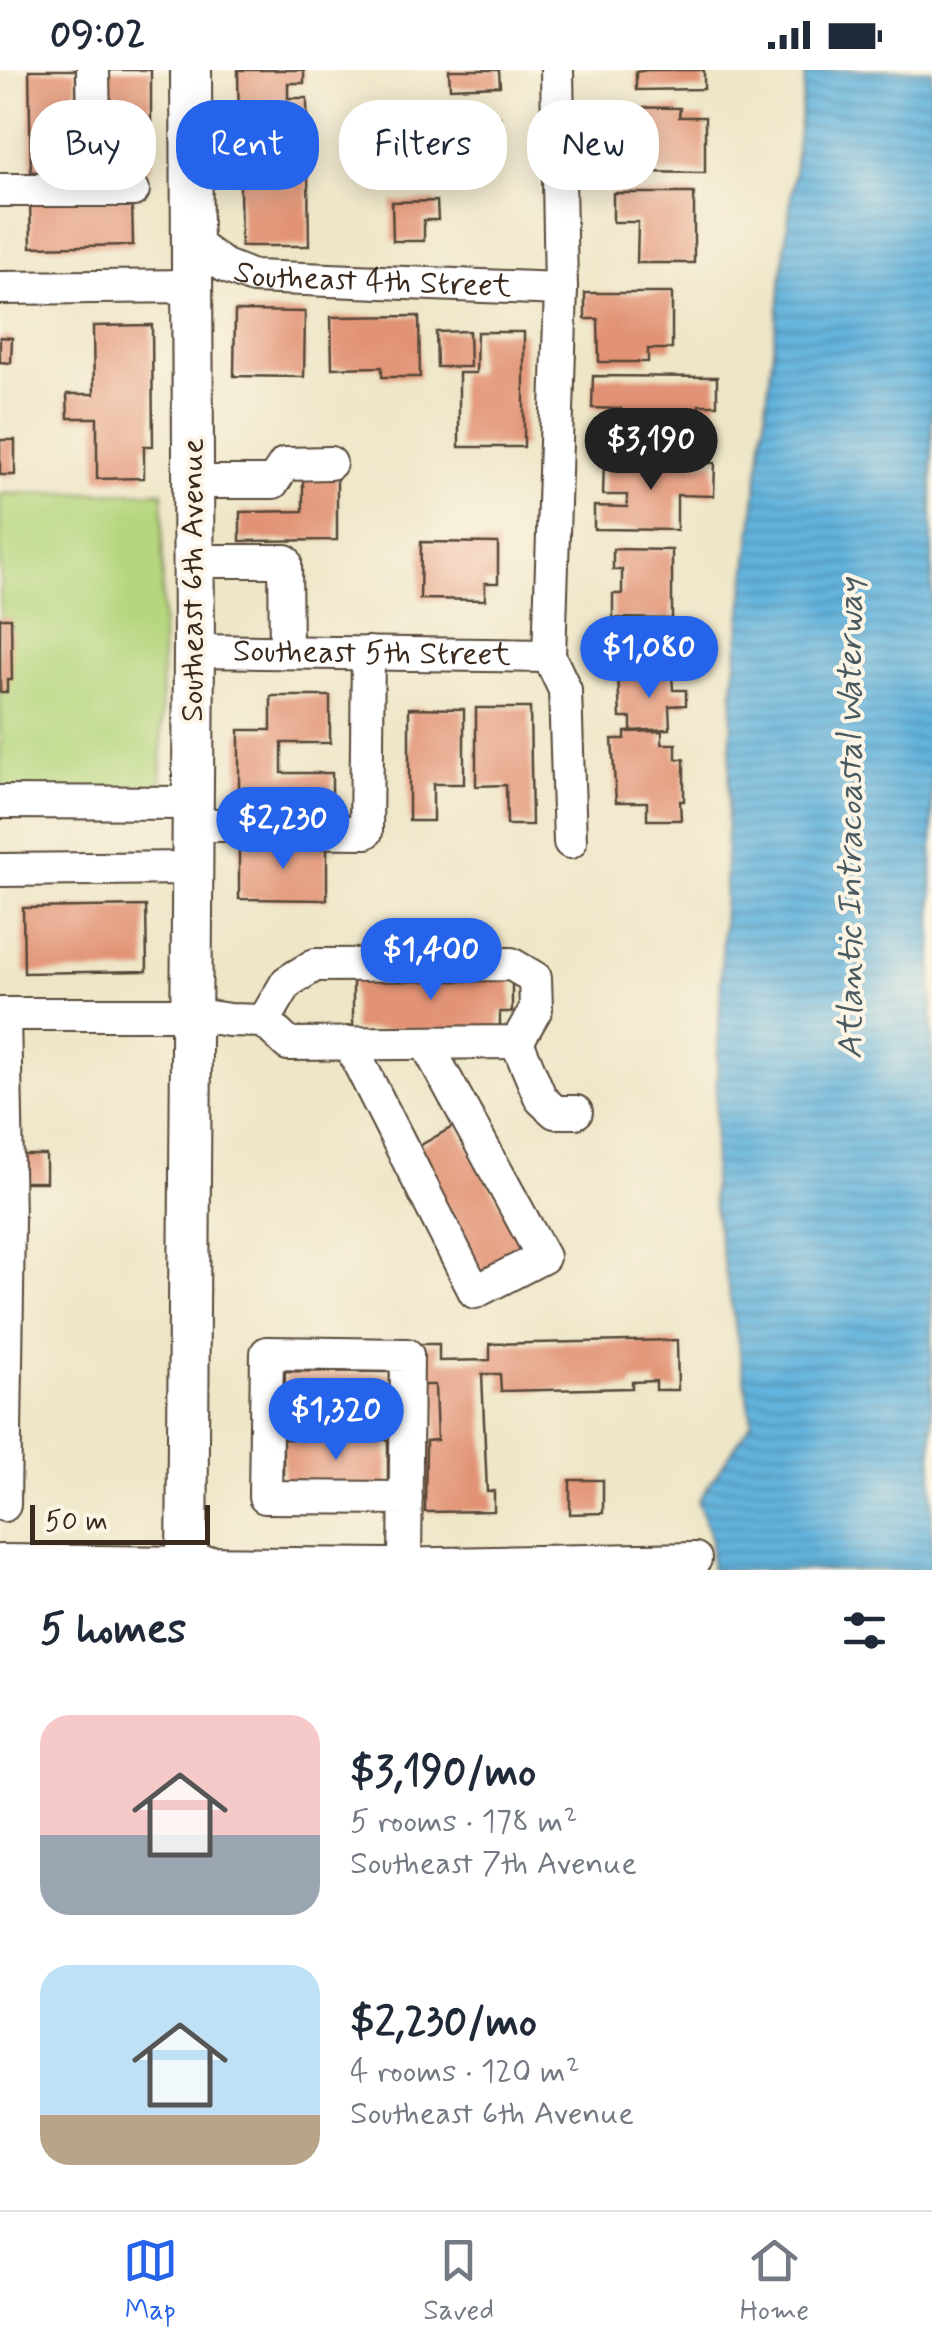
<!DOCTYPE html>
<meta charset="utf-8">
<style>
:root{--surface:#fff;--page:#f2f2f3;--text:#1f2937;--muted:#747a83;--line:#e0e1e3;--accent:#2563eb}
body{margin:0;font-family:Mynerve,sans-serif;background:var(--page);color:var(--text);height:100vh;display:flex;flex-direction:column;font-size:38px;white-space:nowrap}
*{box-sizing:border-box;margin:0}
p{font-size:32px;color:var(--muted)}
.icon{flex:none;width:55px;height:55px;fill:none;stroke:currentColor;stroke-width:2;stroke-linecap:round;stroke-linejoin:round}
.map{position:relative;height:1500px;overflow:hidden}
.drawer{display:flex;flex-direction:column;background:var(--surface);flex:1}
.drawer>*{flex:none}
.guide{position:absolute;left:30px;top:30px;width:872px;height:90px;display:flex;gap:20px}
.scale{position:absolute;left:30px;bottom:25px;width:180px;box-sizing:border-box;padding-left:10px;border:5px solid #3b2a1e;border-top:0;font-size:28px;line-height:35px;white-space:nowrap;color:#3b2a1e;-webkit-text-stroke:8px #fcf5e5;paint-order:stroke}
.price{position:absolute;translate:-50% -85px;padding:0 22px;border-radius:35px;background:var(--accent);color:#fff;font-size:32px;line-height:65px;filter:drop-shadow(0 2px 5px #0008)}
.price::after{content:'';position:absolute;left:50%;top:60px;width:30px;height:22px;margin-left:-15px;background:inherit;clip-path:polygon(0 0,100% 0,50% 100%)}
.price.on{background:#222;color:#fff}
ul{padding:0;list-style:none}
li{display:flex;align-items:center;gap:30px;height:250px;padding:0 40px}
li span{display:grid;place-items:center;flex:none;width:280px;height:200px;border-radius:30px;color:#555}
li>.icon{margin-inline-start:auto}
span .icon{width:120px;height:120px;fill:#fffc;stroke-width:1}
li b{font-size:42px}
h2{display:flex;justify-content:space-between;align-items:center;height:120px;padding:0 40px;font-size:42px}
.pill{padding:0 35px;border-radius:40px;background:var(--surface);box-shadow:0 5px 25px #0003;font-size:35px;line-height:90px}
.pill.on{background:var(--accent);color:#fff}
.status{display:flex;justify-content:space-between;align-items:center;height:70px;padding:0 50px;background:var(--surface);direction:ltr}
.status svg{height:28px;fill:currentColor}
.tabs{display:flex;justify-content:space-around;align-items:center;height:140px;border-top:2px solid var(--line);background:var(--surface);font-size:28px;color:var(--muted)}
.tabs a{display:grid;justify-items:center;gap:5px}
.tabs .on{color:var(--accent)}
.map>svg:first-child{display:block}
.green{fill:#b5d67e;stroke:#78804e;stroke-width:2.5}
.water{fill:url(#water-rules);stroke:#4e6e7e;stroke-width:2.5}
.building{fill:#e29374}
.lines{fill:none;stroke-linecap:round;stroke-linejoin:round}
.minor-casing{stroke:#564637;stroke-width:36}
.major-casing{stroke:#564637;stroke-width:44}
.minor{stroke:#fff;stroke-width:32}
.major{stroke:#fff;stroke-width:40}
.labels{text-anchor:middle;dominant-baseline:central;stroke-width:8;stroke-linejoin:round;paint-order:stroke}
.street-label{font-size:32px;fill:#3b2a1e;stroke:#fcf5e5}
.water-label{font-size:35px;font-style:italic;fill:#495a61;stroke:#fcf5e5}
</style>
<div class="status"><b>09:02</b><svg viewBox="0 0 49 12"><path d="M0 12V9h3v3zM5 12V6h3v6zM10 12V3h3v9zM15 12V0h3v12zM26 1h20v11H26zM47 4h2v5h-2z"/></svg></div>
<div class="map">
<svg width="932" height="1500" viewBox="0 0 932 1500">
<defs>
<pattern id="water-rules" width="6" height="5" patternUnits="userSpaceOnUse" patternTransform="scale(2.5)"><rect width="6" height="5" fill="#62b3dd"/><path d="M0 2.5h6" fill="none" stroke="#5292b3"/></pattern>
</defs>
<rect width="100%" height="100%" fill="#fcf5e5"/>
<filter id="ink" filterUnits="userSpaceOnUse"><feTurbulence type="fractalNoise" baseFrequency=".01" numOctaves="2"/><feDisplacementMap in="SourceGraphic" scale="20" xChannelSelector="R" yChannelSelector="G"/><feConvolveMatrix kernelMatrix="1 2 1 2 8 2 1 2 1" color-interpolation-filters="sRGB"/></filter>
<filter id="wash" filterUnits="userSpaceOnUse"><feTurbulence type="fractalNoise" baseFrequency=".0048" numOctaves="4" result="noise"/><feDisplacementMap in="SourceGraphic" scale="40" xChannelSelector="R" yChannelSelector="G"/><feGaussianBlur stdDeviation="2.25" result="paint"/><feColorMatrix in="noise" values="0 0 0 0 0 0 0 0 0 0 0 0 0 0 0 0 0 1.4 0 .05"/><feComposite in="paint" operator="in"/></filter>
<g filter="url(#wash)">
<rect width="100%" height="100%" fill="#eee6c7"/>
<polygon class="green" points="163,422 161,724 0,724 0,424"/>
<polygon class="water" points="806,0 932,0 932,1500 711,1500 711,1470 698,1431 752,1352 712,1127 733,617"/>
<g id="blocks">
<g class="building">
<polygon points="29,0 76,0 78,101 31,102"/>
<polygon points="104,0 151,0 151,100 105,100"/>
<polygon points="238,0 304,0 304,13 288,13 288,28 307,28 309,176 241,176"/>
<polygon points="449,0 499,0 500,16 450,18"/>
<polygon points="647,0 704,0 704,19 636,20 636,2"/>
<polygon points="614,37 680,38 679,47 705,47 705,103 639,102 639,69 614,69"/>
<polygon points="500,47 501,72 474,72 474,102 439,102 439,82 425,82 425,48"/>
<polygon points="613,123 694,123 694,193 637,193 638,152 613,152"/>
<polygon points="132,128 133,175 31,177 30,130"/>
<polygon points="437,131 438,150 424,150 424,171 393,171 392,132"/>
<polygon points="585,223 672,223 672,279 648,279 648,292 599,292 598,249 585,249"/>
<polygon points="235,241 305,242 304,307 234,306"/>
<polygon points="419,246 420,307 382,307 382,297 332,298 331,247"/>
<polygon points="152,255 153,376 144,376 144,408 97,409 97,348 68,348 67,324 94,324 93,256"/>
<polygon points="469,261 470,297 437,297 436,262"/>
<polygon points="477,262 524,262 524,377 459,377 459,303 476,303"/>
<polygon points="0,267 12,268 11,293 0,292"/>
<polygon points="593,306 717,307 717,335 699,335 699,376 621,376 621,339 592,338"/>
<rect x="0" y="370" width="15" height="35"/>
<polygon points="604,391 715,393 714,426 677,425 677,460 594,459 594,436 627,437 627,425 603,425"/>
<polygon points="303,408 337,408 337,470 240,471 240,442 303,441"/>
<polygon points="421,472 498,473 498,513 485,513 485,530 420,529"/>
<polygon points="613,479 672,480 672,549 613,548 613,524 622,524 622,500 613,500"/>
<polygon points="0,548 11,548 12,610 7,610 7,622 0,622"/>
<polygon points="672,604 673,620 686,620 686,635 669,636 670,659 631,661 631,648 620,648 618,606"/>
<polygon points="271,626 330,626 330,673 282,673 282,703 332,703 332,755 272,755 272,743 239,743 239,660 271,660"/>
<polygon points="409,638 464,639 464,714 433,714 433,751 409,751"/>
<polygon points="476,638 530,638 532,755 507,755 506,715 476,716"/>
<polygon points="662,661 662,674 676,674 676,689 684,689 684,731 680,731 681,750 647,750 647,732 616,732 612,669 625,669 625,662"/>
<polygon points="239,774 327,774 327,830 239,829"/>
<polygon points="146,836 147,901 24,903 23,838"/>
<polygon points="353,907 512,907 512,942 500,942 500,961 353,960"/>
<polygon points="456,1055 528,1182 485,1206 414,1079"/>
<polygon points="23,1085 46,1085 46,1112 22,1112"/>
<polygon points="677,1270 678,1320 656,1320 656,1311 632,1312 632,1318 501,1321 500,1304 482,1304 487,1422 494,1421 494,1441 425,1442 426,1371 437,1370 435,1315 410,1315 420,1292 419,1274 439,1274 439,1291 490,1290 490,1274"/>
<polygon points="285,1301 390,1302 389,1349 284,1348"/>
<polygon points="283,1369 388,1370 388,1417 283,1415"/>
<polygon points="570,1410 603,1410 603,1443 570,1444"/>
</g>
</g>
</g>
<g filter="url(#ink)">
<use href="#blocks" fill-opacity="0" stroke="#564637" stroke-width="2.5"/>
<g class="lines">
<defs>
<g id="minor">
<polyline points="93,0 95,120"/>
<polyline points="557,0 561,219 549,586 565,620 570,772"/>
<polyline points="0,120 133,120"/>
<path id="s1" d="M 194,174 L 225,196 L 253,207 L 561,219"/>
<polyline points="0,218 194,216"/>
<polyline points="194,412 273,412 285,394 330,393"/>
<polyline points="194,491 285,491 286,582"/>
<path id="s2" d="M 194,581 L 549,586"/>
<polyline points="0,732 192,733"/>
<polyline points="191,755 233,755 250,761 366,762 368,583"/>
<polyline points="0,800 191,798"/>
<polyline points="0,944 191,944 229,950 264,951 288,974 517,972 536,939 535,908 511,894 315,895 287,912 264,951"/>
<polyline points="4,944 8,1150 4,1435"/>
<polyline points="517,972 541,1029 555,1042 576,1042"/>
<polyline points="349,973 475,1222 543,1187 426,973"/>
<polyline points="0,1491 387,1495 695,1489"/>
<polyline points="405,1495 407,1285 267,1283 265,1427 406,1428"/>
</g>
<polyline id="major" points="187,1500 194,581 191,0"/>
</defs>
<use href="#minor" class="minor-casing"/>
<use href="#major" class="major-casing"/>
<use href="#minor" class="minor"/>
<use href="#major" class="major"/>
</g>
</g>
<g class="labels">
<g class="street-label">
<text stroke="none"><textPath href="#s1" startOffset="188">Southeast 4th Street</textPath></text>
<text transform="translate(193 510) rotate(-90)">Southeast 6th Avenue</text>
<text stroke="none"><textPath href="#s2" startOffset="178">Southeast 5th Street</textPath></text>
</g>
<g class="water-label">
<text transform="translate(851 749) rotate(-90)">Atlantic Intracoastal Waterway</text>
</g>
</g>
</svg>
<div class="scale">50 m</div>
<b class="price on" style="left:651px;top:423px">$3,190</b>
<b class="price" style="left:649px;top:631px">$1,080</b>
<b class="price" style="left:283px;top:802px">$2,230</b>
<b class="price" style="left:431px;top:933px">$1,400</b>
<b class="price" style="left:336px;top:1393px">$1,320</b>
<div class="guide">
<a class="pill">Buy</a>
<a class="pill on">Rent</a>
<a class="pill">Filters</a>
<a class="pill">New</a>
</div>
</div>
<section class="drawer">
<h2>5 homes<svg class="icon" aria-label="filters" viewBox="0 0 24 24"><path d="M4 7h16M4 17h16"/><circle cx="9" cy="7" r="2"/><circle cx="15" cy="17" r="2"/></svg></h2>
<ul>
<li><span style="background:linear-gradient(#f6c9c9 60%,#9aa5b1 0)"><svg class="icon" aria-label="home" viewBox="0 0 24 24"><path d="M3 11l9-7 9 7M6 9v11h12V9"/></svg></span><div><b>$3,190/mo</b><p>5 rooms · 178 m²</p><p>Southeast 7th Avenue</p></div></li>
<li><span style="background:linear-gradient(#bfe0f5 75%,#b9a48a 0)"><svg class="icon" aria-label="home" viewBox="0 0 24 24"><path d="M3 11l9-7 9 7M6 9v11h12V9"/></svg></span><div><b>$2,230/mo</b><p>4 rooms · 120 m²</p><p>Southeast 6th Avenue</p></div></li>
</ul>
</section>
<nav class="tabs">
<a class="on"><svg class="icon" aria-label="map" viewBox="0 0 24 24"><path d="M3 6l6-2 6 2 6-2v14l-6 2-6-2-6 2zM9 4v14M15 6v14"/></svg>Map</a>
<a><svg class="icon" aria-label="saved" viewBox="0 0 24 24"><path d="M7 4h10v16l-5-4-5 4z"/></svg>Saved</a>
<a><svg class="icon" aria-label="home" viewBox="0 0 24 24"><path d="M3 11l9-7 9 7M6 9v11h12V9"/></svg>Home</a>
</nav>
